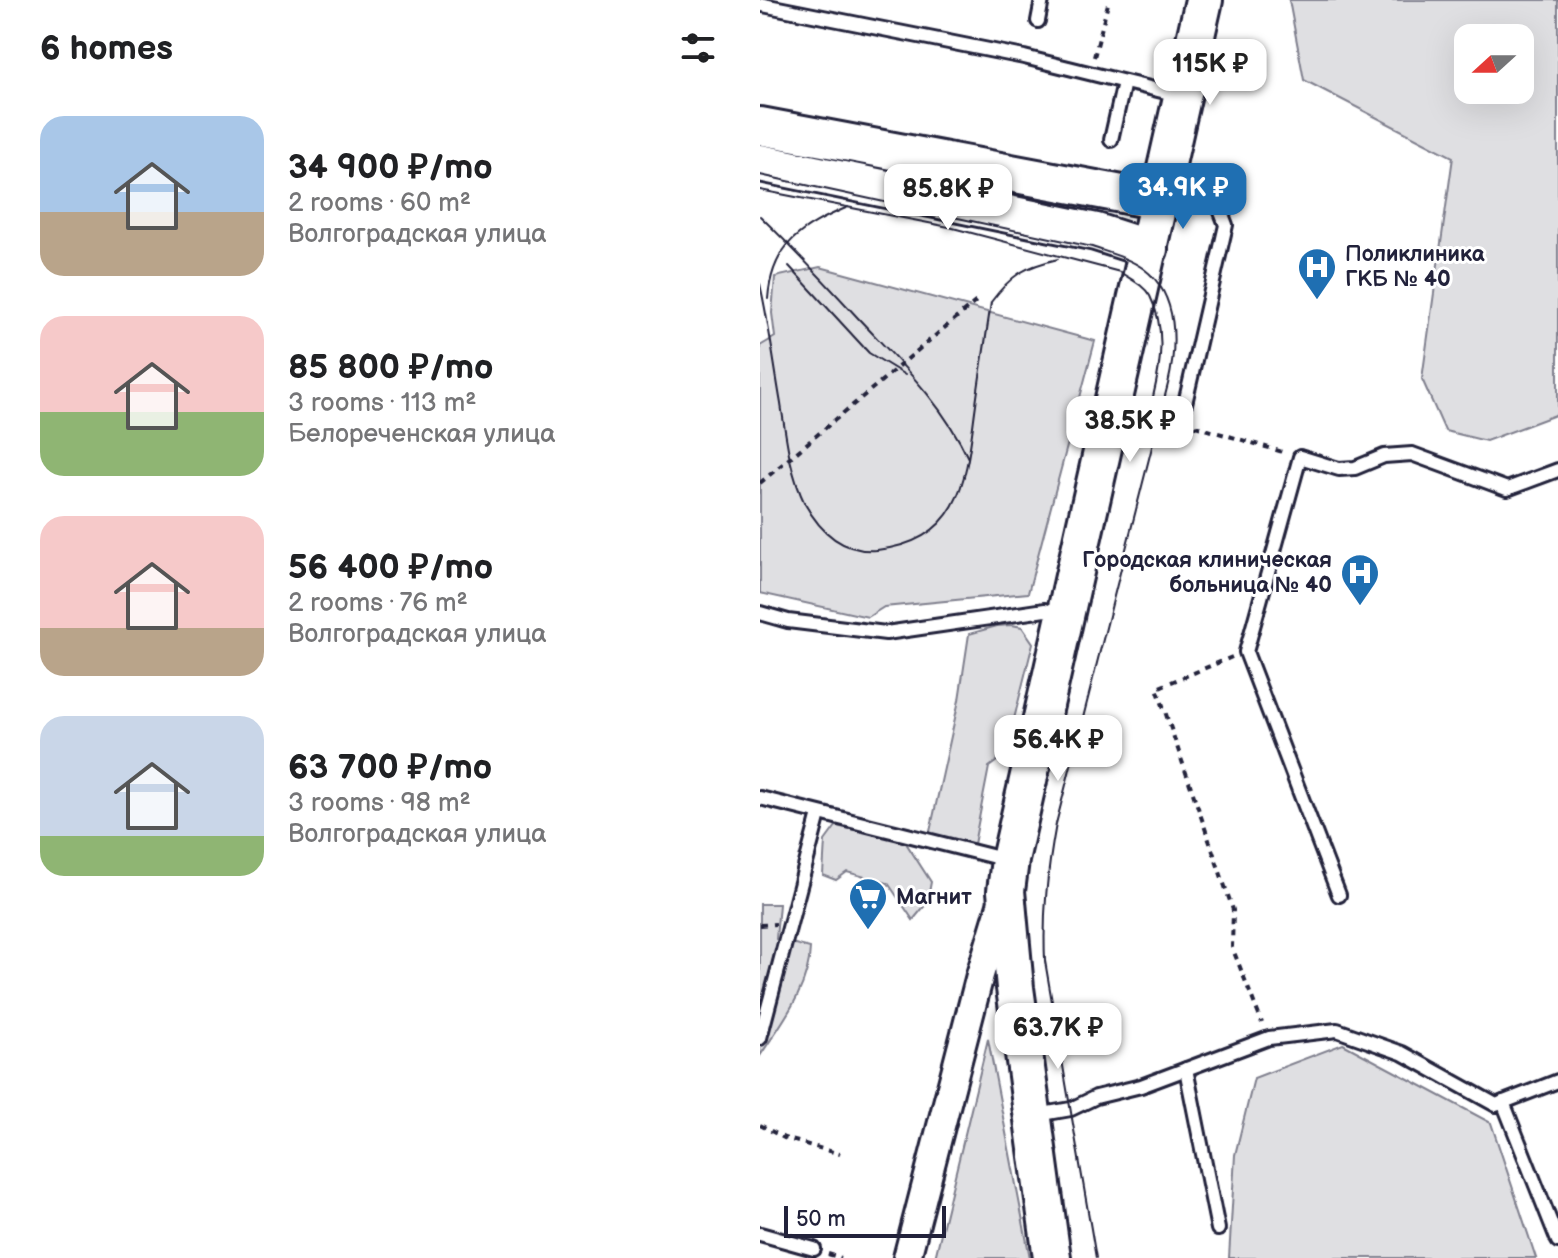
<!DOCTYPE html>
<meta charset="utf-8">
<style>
:root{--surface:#fff;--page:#f6f6f6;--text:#202124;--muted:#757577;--accent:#1f6fb2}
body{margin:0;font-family:"Balsamiq Sans",sans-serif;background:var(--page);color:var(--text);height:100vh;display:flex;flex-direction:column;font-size:30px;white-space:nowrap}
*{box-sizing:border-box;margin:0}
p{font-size:26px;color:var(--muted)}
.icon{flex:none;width:44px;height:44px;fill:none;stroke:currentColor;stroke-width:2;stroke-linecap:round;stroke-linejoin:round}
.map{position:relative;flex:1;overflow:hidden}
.details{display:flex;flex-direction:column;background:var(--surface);width:760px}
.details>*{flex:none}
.needle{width:52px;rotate:249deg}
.tools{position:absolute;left:694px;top:24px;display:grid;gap:16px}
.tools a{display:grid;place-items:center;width:80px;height:80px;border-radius:16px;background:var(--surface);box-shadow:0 8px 32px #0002;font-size:40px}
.scale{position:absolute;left:24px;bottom:20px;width:162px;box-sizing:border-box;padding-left:8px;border:4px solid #22223b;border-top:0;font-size:22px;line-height:28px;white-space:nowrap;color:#22223b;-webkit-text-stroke:6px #fff;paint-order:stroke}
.price{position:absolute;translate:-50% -68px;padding:0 18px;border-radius:16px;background:#fff;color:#222;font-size:26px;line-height:52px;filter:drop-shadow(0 2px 4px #0008)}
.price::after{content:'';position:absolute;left:50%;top:48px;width:24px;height:18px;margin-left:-12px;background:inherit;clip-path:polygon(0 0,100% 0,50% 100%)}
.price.current{background:var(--accent);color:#fff}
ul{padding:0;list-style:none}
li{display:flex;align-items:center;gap:24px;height:200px;padding:0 40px}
li span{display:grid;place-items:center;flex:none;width:224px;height:160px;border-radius:24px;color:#555}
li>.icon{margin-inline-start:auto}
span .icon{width:96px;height:96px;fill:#fffc;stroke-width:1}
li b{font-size:34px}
h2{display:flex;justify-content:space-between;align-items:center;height:96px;padding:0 40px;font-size:34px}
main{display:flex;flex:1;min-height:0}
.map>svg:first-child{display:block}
.green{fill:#dfdfe2;stroke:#80808e;stroke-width:2;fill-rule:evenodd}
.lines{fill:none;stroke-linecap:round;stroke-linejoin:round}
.lane-casing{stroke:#22223b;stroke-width:18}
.street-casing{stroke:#22223b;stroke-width:32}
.secondary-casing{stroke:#22223b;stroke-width:42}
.path{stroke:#22223b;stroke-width:4;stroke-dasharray:6 6;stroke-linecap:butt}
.lane{stroke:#fff;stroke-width:12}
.street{stroke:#fff;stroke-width:26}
.secondary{stroke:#fff;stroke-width:36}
.tram{stroke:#22223b;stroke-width:2}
.labels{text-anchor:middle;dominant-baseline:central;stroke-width:6;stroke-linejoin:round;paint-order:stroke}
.poi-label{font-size:22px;font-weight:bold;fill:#22223b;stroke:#fff;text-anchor:start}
</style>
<main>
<section class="details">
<h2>6 homes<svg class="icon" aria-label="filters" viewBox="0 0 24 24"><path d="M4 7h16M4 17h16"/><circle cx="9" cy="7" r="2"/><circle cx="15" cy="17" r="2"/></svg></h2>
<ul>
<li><span style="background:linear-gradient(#a9c7e8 60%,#b9a48a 0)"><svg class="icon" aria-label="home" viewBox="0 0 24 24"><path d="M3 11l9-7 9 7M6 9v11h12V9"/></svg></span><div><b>34 900 ₽/mo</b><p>2 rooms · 60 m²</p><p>Волгоградская улица</p></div></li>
<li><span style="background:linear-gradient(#f6c9c9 60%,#8fb573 0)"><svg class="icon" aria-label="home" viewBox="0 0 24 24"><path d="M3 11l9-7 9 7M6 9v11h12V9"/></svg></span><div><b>85 800 ₽/mo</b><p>3 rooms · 113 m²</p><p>Белореченская улица</p></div></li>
<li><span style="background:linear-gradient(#f6c9c9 70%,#b9a48a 0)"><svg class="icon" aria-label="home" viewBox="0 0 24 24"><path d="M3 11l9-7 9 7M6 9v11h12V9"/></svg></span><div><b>56 400 ₽/mo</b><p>2 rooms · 76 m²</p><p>Волгоградская улица</p></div></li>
<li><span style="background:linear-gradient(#c9d6e8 75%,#8fb573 0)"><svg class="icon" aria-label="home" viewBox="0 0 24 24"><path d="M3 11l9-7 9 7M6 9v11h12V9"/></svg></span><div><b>63 700 ₽/mo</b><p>3 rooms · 98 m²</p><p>Волгоградская улица</p></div></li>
</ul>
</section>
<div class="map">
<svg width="798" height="1258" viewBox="0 0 798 1258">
<rect width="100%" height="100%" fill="#fff"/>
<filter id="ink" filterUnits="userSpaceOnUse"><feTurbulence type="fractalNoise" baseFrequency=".0125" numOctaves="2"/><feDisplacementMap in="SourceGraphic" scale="16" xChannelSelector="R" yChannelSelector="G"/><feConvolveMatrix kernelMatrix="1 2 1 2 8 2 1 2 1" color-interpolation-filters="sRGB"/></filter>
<g filter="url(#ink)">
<g class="green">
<path d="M 529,0 L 798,0 L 798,414 L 726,441 L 685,431 L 662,379 L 693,157 L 544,80 ZM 760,38 L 760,90 L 708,90 L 708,38 Z"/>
<polygon points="60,267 335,341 268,593 124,607 108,617 0,593 0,346 15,337 12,313 15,277"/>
<polygon points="252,625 262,627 273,643 245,755 229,767 214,844 169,836 199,700 209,634 237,626"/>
<polygon points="76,826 144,840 171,882 167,903 153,920 128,883 87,872 76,880 63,875 65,841"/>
<path d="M 0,904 L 19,904 L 16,939 L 50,948 C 49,989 22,1022 0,1056 Z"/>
<polygon points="228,1039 270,1258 175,1258"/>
<polygon points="583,1044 731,1123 776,1258 469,1258 475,1155 494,1078"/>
</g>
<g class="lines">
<defs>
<g id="lane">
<polyline points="3,5 264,57 418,95"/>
<polyline points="278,21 282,0"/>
<polyline points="351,140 364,82"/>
<polyline points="402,201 456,199 466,225 421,421"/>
<polyline points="0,613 28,621 126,633 285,610 300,615"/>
<polyline points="0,798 247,860"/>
<polyline points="579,895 486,652 540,457 579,469 595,468 624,456 652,454 747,489 798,470"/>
<polyline points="0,1038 59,814"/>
<polyline points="426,1069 458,1229"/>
<polyline points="743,1102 798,1241"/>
<polyline points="277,1115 311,1109 336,1097 381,1086 509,1038 577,1030 642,1053 736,1105 798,1081"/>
<polyline points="0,1234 54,1249"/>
</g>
<polyline id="street" points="147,1258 220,975 242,902"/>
<g id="secondary">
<polyline points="0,126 399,201"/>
<polyline points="0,163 336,232 389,249"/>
<polyline points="292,1258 255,988 246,891 250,860 444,0"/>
</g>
</defs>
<use href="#lane" class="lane-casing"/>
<use href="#street" class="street-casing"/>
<use href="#secondary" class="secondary-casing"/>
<g class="path">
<polyline points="334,57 349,0"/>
<polyline points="435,426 526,453"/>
<polyline points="0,483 220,298"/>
<polyline points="472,657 397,688 473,910 472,947 502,1023"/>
<polyline points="0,925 16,924"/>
<polyline points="0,1125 24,1138 80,1154"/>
<polyline points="68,1254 81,1258"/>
</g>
<use href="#lane" class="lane"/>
<use href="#street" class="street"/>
<use href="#secondary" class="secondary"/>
<g class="tram">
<path d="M 0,175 L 332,247 C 349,253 369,258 384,269 C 419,295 417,346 408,384 L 296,824 C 287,873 283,912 285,961 L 336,1258"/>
<path d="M 0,190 L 189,227 L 360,272 C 370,279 384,285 390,296 C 406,328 401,364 393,397"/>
<path d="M 0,216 C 34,249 66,283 98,318 C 139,362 183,403 208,458"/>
<polyline points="29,266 109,353 145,375"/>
<path d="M 0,284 C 9,324 14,364 21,404 C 26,437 30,474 45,504 C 61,533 83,553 117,550 C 202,541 206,478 215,411 C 220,374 226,338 231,302 C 252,274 264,267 298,259"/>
<path d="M 8,299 C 12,244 42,227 88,207"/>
</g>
</g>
</g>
<defs>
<symbol id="hospital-pin" viewBox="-11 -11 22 30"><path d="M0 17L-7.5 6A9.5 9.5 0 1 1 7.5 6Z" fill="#1f6fb2" stroke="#fff"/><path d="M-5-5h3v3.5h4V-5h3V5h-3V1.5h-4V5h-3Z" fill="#fff"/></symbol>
<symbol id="supermarket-pin" viewBox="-11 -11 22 30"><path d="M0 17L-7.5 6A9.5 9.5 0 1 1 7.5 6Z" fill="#1f6fb2" stroke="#fff"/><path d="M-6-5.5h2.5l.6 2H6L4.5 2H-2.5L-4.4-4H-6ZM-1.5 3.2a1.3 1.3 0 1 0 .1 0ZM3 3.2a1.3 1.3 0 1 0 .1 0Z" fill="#fff"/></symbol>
</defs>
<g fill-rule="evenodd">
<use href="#hospital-pin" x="535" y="245" width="44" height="60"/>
<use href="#hospital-pin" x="578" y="551" width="44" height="60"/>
<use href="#supermarket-pin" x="86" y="875" width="44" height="60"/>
</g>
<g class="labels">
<g class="poi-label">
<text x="585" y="254">Поликлиника<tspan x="585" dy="25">ГКБ № 40</tspan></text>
<text x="572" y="560" text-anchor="end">Городская клиническая<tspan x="572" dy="25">больница № 40</tspan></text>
<text x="136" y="897">Магнит</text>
</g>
</g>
</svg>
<div class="tools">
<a><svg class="needle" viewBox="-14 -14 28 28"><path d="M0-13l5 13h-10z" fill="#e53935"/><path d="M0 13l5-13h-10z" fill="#757577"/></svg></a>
</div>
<div class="scale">50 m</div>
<b class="price" style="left:450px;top:107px">115K ₽</b>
<b class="price current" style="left:423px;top:231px">34.9K ₽</b>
<b class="price" style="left:188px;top:232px">85.8K ₽</b>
<b class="price" style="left:370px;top:464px">38.5K ₽</b>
<b class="price" style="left:298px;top:783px">56.4K ₽</b>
<b class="price" style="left:298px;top:1071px">63.7K ₽</b>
</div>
</main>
